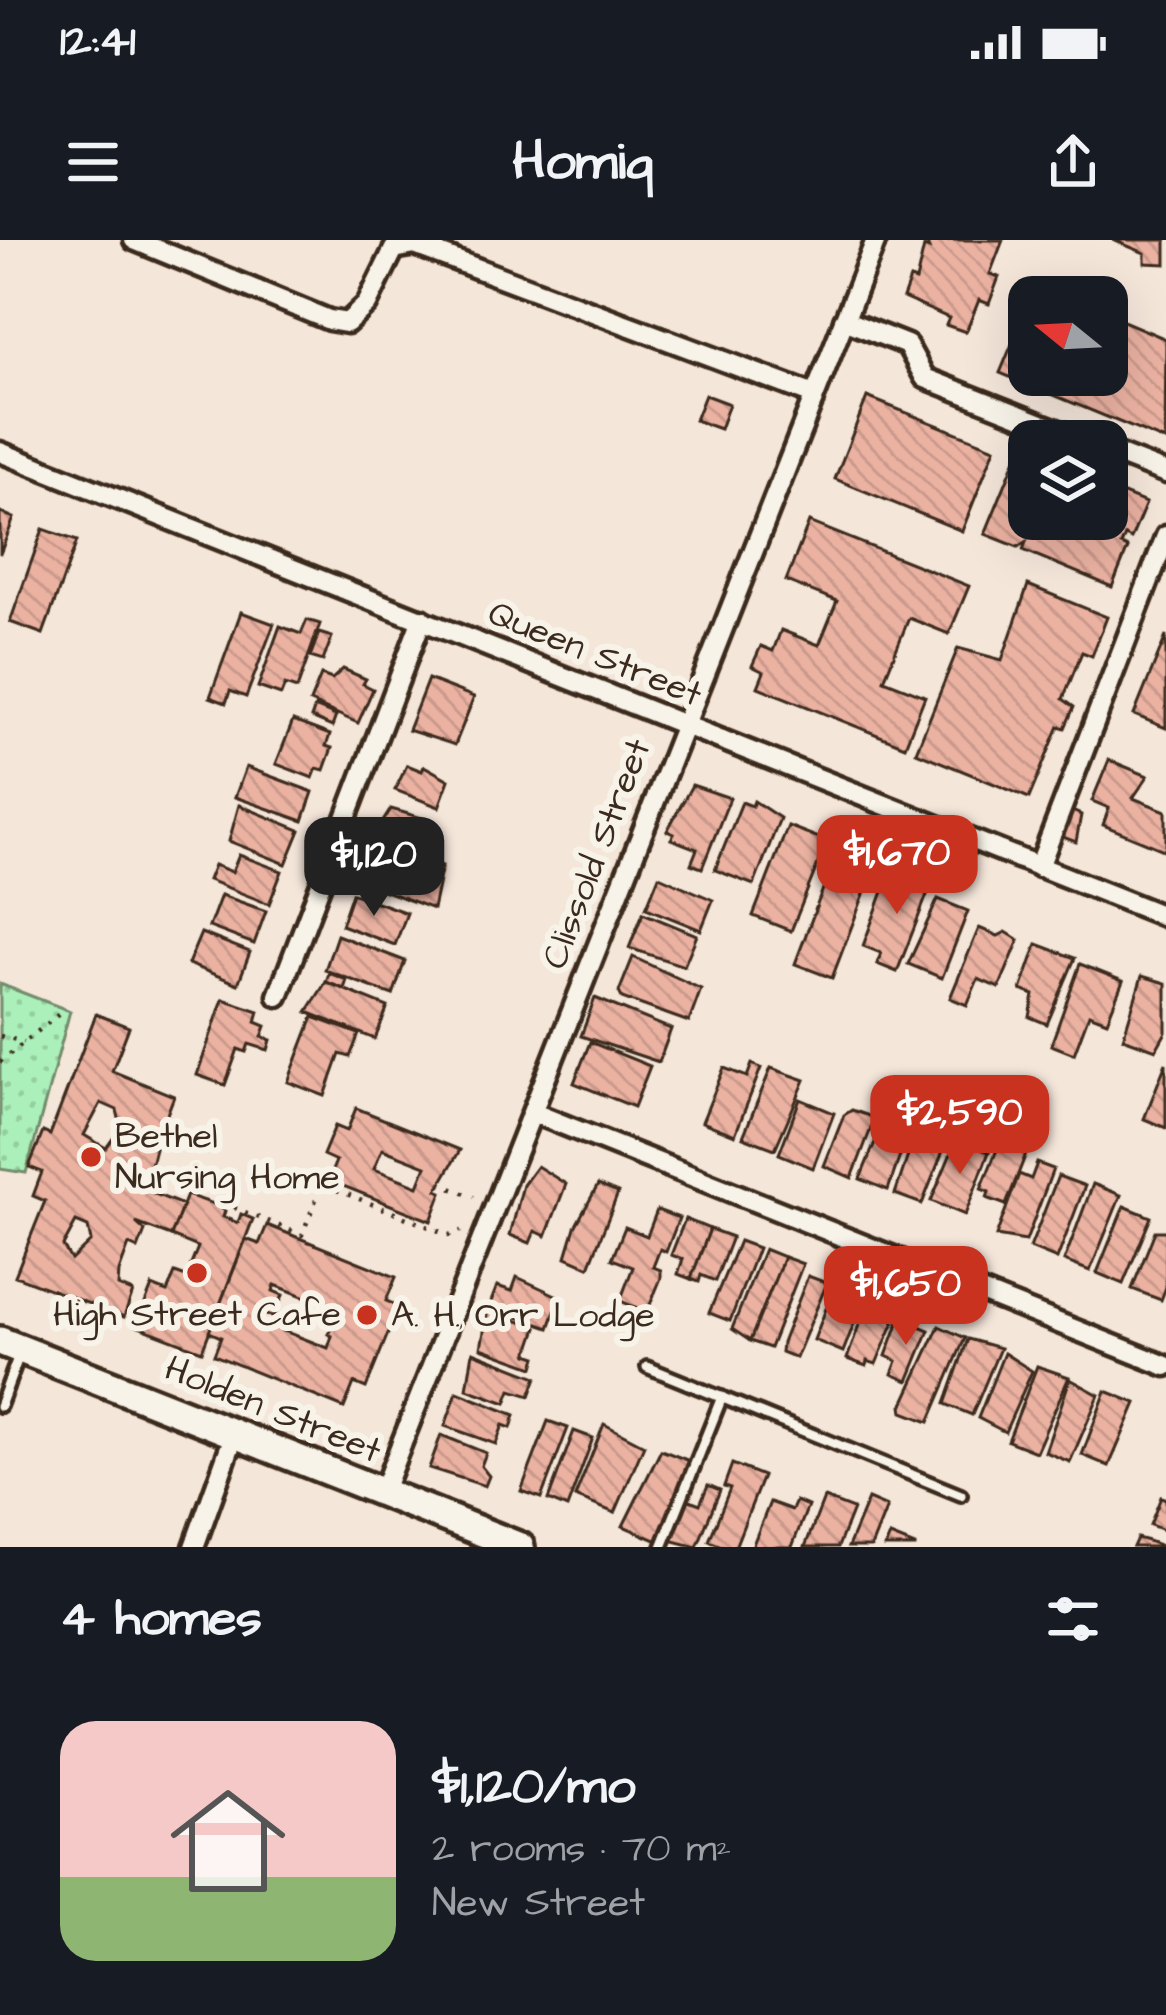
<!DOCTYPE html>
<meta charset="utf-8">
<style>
:root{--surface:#171b24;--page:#242831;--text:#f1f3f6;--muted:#9ea1a6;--accent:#c8321e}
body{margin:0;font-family:"Architects Daughter",sans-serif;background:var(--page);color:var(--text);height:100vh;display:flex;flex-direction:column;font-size:45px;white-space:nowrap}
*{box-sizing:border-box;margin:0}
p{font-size:39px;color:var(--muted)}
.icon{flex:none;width:66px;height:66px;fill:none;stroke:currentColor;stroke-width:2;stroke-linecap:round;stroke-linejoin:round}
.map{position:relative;height:1307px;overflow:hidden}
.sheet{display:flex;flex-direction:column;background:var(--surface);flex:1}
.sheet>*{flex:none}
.needle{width:78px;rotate:288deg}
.fabs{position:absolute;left:1008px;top:36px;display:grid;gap:24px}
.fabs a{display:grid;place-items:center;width:120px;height:120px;border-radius:24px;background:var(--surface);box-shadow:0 12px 48px #0002;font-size:60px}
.price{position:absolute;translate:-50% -102px;padding:0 27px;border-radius:24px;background:var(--accent);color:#fff;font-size:39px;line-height:78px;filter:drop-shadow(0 3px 6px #0008)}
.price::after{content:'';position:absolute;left:50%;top:72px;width:36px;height:27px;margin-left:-18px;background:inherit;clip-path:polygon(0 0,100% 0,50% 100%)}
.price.active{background:#222;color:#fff}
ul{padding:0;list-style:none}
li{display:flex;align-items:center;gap:36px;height:300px;padding:0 60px}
li span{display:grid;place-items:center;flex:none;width:336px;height:240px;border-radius:36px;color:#555}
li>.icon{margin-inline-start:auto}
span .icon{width:144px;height:144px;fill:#fffc;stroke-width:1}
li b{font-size:51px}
h2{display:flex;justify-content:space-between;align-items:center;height:144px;padding:0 60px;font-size:51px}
.status{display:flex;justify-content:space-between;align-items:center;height:84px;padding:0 60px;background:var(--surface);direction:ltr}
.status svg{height:33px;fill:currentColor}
header{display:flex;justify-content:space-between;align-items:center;height:156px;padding:0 60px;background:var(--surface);font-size:54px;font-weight:700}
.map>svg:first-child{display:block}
.grass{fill:url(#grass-dots);stroke:#738d6c;stroke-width:3}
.building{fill:url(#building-back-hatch);stroke:#3b2a1e;stroke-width:3;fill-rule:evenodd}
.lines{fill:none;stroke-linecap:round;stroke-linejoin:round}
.lane-casing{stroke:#3b2a1e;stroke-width:18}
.street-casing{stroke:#3b2a1e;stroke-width:27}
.secondary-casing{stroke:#3b2a1e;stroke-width:36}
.path{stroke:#3b2a1e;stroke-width:4.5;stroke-dasharray:3 9;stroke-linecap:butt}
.lane{stroke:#f7f3e8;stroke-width:9}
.street{stroke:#f7f3e8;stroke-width:18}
.secondary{stroke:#f7f3e8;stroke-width:27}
.poi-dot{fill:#c8321e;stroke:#f7f3e8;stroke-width:4.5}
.labels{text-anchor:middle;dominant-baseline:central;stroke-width:12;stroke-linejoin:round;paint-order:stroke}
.street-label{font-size:36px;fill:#3b2a1e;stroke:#f7f3e8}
.poi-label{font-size:36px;fill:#3b2a1e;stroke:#f7f3e8;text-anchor:start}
</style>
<div class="status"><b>12:41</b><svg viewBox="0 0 49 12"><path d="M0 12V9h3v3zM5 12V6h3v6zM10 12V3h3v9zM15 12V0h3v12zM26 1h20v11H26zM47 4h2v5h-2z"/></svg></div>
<header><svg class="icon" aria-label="menu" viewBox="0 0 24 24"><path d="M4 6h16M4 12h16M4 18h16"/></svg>Homiq<svg class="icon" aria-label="share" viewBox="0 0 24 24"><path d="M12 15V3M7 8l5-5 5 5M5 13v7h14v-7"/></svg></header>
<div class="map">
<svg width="1166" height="1307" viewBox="0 0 1166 1307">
<defs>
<pattern id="grass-dots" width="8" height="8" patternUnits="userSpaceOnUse" patternTransform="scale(3)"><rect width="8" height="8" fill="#abf0ba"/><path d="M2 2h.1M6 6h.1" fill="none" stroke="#94ce9f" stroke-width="1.8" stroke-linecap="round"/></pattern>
<pattern id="building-back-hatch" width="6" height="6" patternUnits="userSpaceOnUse" patternTransform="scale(3)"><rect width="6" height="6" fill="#ebb2a2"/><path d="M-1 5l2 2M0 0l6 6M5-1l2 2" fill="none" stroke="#ca998b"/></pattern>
</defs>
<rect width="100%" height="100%" fill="#f5e6da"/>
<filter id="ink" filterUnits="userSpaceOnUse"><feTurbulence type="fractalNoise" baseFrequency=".00833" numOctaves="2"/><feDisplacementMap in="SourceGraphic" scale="24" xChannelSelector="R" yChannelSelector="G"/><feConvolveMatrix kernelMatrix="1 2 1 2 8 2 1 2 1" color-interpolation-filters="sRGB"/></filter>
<g filter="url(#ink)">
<polygon class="grass" points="0,744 70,771 26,933 0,929"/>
<g class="building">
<polygon points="1003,0 990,34 999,37 989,64 979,60 966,92 946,85 949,78 903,58 910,39 916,41 924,7 929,9 926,0"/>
<polygon points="1113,0 1166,0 1166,24 1145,23 1145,13"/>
<polygon points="1036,45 1065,57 1029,57 1029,135 1107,135 1107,74 1166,99 1165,201 1000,133 1024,75 1013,71 1021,51 1032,55"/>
<polygon points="705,155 729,164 720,189 695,180"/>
<polygon points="867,157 995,208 962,291 835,239"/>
<polygon points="1019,211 1029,215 1029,279 1107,279 1107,247 1146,263 1131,299 1125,296 1121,305 1128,308 1112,347 1023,310 1026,302 1018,307 985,294"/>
<polygon points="0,272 14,278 0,314"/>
<polygon points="809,282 969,346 949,394 909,378 884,440 925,456 905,506 758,447 764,432 752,426 761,406 773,411 781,390 819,405 837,361 786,341"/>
<polygon points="43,289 77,301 43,394 10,382"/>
<polygon points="1028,345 1107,377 1092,416 1082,412 1063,459 1074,467 1065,488 1059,486 1029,558 916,512 958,408 1002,420"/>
<polygon points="241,372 274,384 246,457 230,451 226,463 210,457"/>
<polygon points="307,380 320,384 297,449 285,445 281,455 258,447 280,386 301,394"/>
<polygon points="319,393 332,397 323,421 310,417"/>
<polygon points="1166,396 1166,488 1134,475"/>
<polygon points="343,429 366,439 363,444 373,449 358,483 310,462 321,435 332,439"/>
<polygon points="428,439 474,457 455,505 408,490"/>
<polygon points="315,467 336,476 332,487 311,478"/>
<polygon points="293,481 330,495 326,506 332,508 324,530 317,528 313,538 276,524"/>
<polygon points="1109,520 1148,536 1133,558 1166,571 1166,611 1103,585 1109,568 1092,561"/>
<polygon points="407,525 422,531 424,526 449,540 439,567 395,550"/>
<polygon points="246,527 313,552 303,581 235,557"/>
<polygon points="692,545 730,558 702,628 691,624 697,609 671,599 674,594 667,591"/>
<polygon points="754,561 780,578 754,645 715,630 742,562 752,566"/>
<polygon points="239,565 300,590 286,624 229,601"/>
<polygon points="391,569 426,579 422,590 434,594 427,614 375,594"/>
<polygon points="1070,570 1081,575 1076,602 1060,596"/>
<polygon points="788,586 827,601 791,691 753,676"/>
<polygon points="378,602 396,609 393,619 374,613"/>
<polygon points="373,612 411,626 414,616 442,626 433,669 358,641"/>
<polygon points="836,614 874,628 832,738 795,724"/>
<polygon points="239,615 282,631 269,664 208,640 214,625 232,632"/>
<polygon points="892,627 932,642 897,732 877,724 881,713 863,706"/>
<polygon points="659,636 713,660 701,690 646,668"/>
<polygon points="352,653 407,673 395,705 341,685"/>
<polygon points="221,655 266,671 254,704 209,687"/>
<polygon points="938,659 968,671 942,738 908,724"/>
<polygon points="643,673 697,695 684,726 629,708"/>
<polygon points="979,688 998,696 1006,692 1019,700 999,748 978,739 967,765 950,758"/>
<polygon points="201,693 250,712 238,744 188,724"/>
<polygon points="337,695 405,721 393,755 325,730"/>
<polygon points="1037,704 1075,718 1047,784 1030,777 1034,755 1021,750"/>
<polygon points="633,717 701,749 689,782 622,758 619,752"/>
<polygon points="1080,724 1123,741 1107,781 1089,774 1074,814 1051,805"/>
<polygon points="329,733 347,740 344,749 326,742"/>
<polygon points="1142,736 1166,743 1166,792 1156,810 1123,798"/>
<polygon points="326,742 388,767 375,799 307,772"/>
<polygon points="595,758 671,789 659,822 581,796"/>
<polygon points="223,759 259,771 256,782 266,786 262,797 271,800 268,810 249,804 246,812 238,809 225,845 197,835"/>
<path d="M 96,774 L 129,787 L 112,831 L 174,856 L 164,882 L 174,886 L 166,905 L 157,901 L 145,948 L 137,947 L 183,965 L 171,996 L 136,983 L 145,991 L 138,1009 L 129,1005 L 119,1032 L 118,1046 L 133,1052 L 124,1077 L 15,1036 L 45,961 L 33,956 L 42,932 L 29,927 L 43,892 L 50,895 ZM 101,863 L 117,870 L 121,887 L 106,908 L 84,895 ZM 76,982 L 88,987 L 91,1001 L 71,1020 L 63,1006 Z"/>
<polygon points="313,777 359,794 350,817 340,814 325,856 288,842"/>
<polygon points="590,802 650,826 634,867 574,843"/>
<polygon points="1166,823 1166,888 1144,879"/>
<polygon points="752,824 761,828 735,895 702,882 724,828 747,837"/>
<polygon points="771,828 805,840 775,909 743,897"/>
<polygon points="800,859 834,873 813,928 779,914"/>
<path d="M 356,868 L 460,910 L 437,950 L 442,952 L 431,981 L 328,940 L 336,921 L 323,915 L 335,886 L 347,891 ZM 382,909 L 426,926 L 418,946 L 374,929 Z"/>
<polygon points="852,870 875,878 852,938 824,926 844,875"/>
<polygon points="923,871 954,883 922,964 895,954"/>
<polygon points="887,873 912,882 888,950 860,939"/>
<polygon points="1005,890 1031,901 1006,965 987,958 989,952 981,949"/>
<polygon points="957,899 989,912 965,975 931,961"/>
<polygon points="1037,923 1053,929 1026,1001 996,996 1019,934 1031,939"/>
<polygon points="537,926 566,944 546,996 535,991 530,1003 510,995 523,945"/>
<polygon points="1058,936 1085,946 1057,1019 1030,1008"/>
<polygon points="1093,944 1121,955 1090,1031 1064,1021"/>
<polygon points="598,945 618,953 589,1027 566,1017 575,987"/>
<polygon points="187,955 217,965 225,971 223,977 238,983 241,974 253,979 202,1111 136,1086 152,1046 167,1052 175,1033 186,1037 198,1007 171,996"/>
<polygon points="1124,966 1151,977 1123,1044 1097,1033"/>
<polygon points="657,970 679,978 666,1012 660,1009 653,1027 661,1030 661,1038 647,1072 620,1061 633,1027 612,1019 625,987 647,996"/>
<polygon points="685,979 710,989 691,1039 678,1034 683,1019 671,1015"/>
<path d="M 267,985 L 396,1037 L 386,1061 L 399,1066 L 366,1148 L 354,1143 L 344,1168 L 214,1115 L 221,1097 L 209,1092 L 246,999 L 259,1004 ZM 275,1045 L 341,1071 L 328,1094 L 332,1096 L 328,1108 L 261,1082 L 264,1073 L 274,1077 L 283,1055 L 273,1051 Z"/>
<polygon points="710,989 732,997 715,1041 701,1035 699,1042 691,1039"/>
<polygon points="1155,991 1166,991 1166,1047 1161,1060 1132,1049"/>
<polygon points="739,1001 758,1008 730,1081 709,1073"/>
<polygon points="764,1009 784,1017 750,1101 732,1089"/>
<polygon points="784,1017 803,1024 770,1108 750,1101"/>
<polygon points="808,1036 827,1043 796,1118 781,1112 782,1103"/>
<polygon points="517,1037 560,1057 549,1088 489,1067 497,1046 512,1051"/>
<polygon points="835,1045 862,1063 843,1112 814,1100"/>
<polygon points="868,1059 896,1077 876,1124 867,1121 866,1126 847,1119"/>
<polygon points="488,1070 537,1088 528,1114 537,1117 534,1127 481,1108"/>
<polygon points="900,1078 929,1090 908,1141 892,1134 897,1121 886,1116"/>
<polygon points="939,1086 965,1098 929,1182 903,1172 902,1166"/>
<polygon points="968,1099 1000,1108 972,1175 945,1164"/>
<polygon points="473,1112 537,1137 530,1156 511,1150 506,1163 467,1149"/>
<polygon points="1004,1113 1032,1131 1005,1192 978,1178"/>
<polygon points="1037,1126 1069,1137 1036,1212 1008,1201"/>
<polygon points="1070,1139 1099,1155 1070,1222 1045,1212"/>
<polygon points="1106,1151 1136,1163 1109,1226 1082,1215"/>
<polygon points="457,1152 515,1175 511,1188 503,1185 496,1204 445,1186"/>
<polygon points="548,1181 568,1188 541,1258 521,1251"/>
<polygon points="604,1184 644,1205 615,1273 575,1257"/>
<polygon points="574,1191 593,1198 567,1268 548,1260"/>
<polygon points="441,1195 486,1213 481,1226 489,1236 485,1246 429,1228"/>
<polygon points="661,1210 690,1221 658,1301 623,1286"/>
<polygon points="732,1224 763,1236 735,1307 724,1307 709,1301 730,1248 724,1246"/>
<polygon points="708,1245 720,1250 697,1307 670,1300 687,1259 700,1264"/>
<polygon points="1161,1257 1166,1259 1166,1291 1150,1285"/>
<polygon points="824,1258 853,1269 838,1307 805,1307"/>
<polygon points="868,1259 887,1267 871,1307 848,1307"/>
<polygon points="796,1261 808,1266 792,1307 752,1307 770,1262 792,1270"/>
<polygon points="890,1296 915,1306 915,1307 885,1307"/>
<polygon points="1137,1298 1148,1301 1164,1307 1133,1307"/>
</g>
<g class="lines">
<defs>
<g id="lane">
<polyline points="647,1127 961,1255"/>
<polyline points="0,1166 19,1115"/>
<polyline points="662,1307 722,1157"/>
</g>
<g id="street">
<polyline points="134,0 329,80 347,83 367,64 394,9 415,5 814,155"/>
<polyline points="844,80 907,105 925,138 1085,201"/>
<polyline points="1107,210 1166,233"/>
<polyline points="0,212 1166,677"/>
<polyline points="1039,627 1166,296"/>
<polyline points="278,756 422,379"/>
<polyline points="534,873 1166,1126"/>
<polyline points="382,1253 876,0"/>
<polyline points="194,1307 235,1193"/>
</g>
<polyline id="secondary" points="0,1101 520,1307"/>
</defs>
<use href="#lane" class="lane-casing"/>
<use href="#street" class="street-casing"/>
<use href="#secondary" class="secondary-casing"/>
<g class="path">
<polyline points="0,796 24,802"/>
<polyline points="0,822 59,774"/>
<polyline points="440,944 474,957"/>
<polyline points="230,980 235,968 302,995 322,944 449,995 461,991"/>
<polyline points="170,1134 181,1103"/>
</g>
<use href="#lane" class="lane"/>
<use href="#street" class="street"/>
<use href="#secondary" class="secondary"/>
</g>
</g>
<g class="poi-dot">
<circle cx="91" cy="917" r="12"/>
<circle cx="197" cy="1033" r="12"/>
<circle cx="367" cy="1075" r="12"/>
</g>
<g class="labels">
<g class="street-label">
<text transform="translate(595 414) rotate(22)">Queen Street</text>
<text transform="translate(597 614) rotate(-69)">Clissold Street</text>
<text transform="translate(273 1170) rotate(22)">Holden Street</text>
</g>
<g class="poi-label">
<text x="115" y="896">Bethel<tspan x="115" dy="41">Nursing Home</tspan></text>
<text x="197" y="1074" text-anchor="middle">High Street Cafe</text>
<text x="391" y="1075">A. H. Orr Lodge</text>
</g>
</g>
</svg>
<div class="fabs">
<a><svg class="needle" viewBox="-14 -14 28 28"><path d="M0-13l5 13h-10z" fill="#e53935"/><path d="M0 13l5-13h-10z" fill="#9ea1a6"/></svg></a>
<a><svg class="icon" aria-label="layers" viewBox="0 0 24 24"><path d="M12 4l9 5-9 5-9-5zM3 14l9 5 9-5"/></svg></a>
</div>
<b class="price" style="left:897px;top:677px">$1,670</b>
<b class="price active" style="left:374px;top:679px">$1,120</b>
<b class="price" style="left:960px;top:937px">$2,590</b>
<b class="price" style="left:906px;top:1108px">$1,650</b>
</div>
<section class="sheet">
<h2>4 homes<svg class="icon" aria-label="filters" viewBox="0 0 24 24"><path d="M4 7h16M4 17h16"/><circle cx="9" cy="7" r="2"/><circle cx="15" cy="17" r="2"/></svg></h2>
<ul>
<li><span style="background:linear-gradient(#f6c9c9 65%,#8fb573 0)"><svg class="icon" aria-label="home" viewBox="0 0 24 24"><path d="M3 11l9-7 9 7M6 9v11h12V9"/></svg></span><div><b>$1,120/mo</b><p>2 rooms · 70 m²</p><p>New Street</p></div></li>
</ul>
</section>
